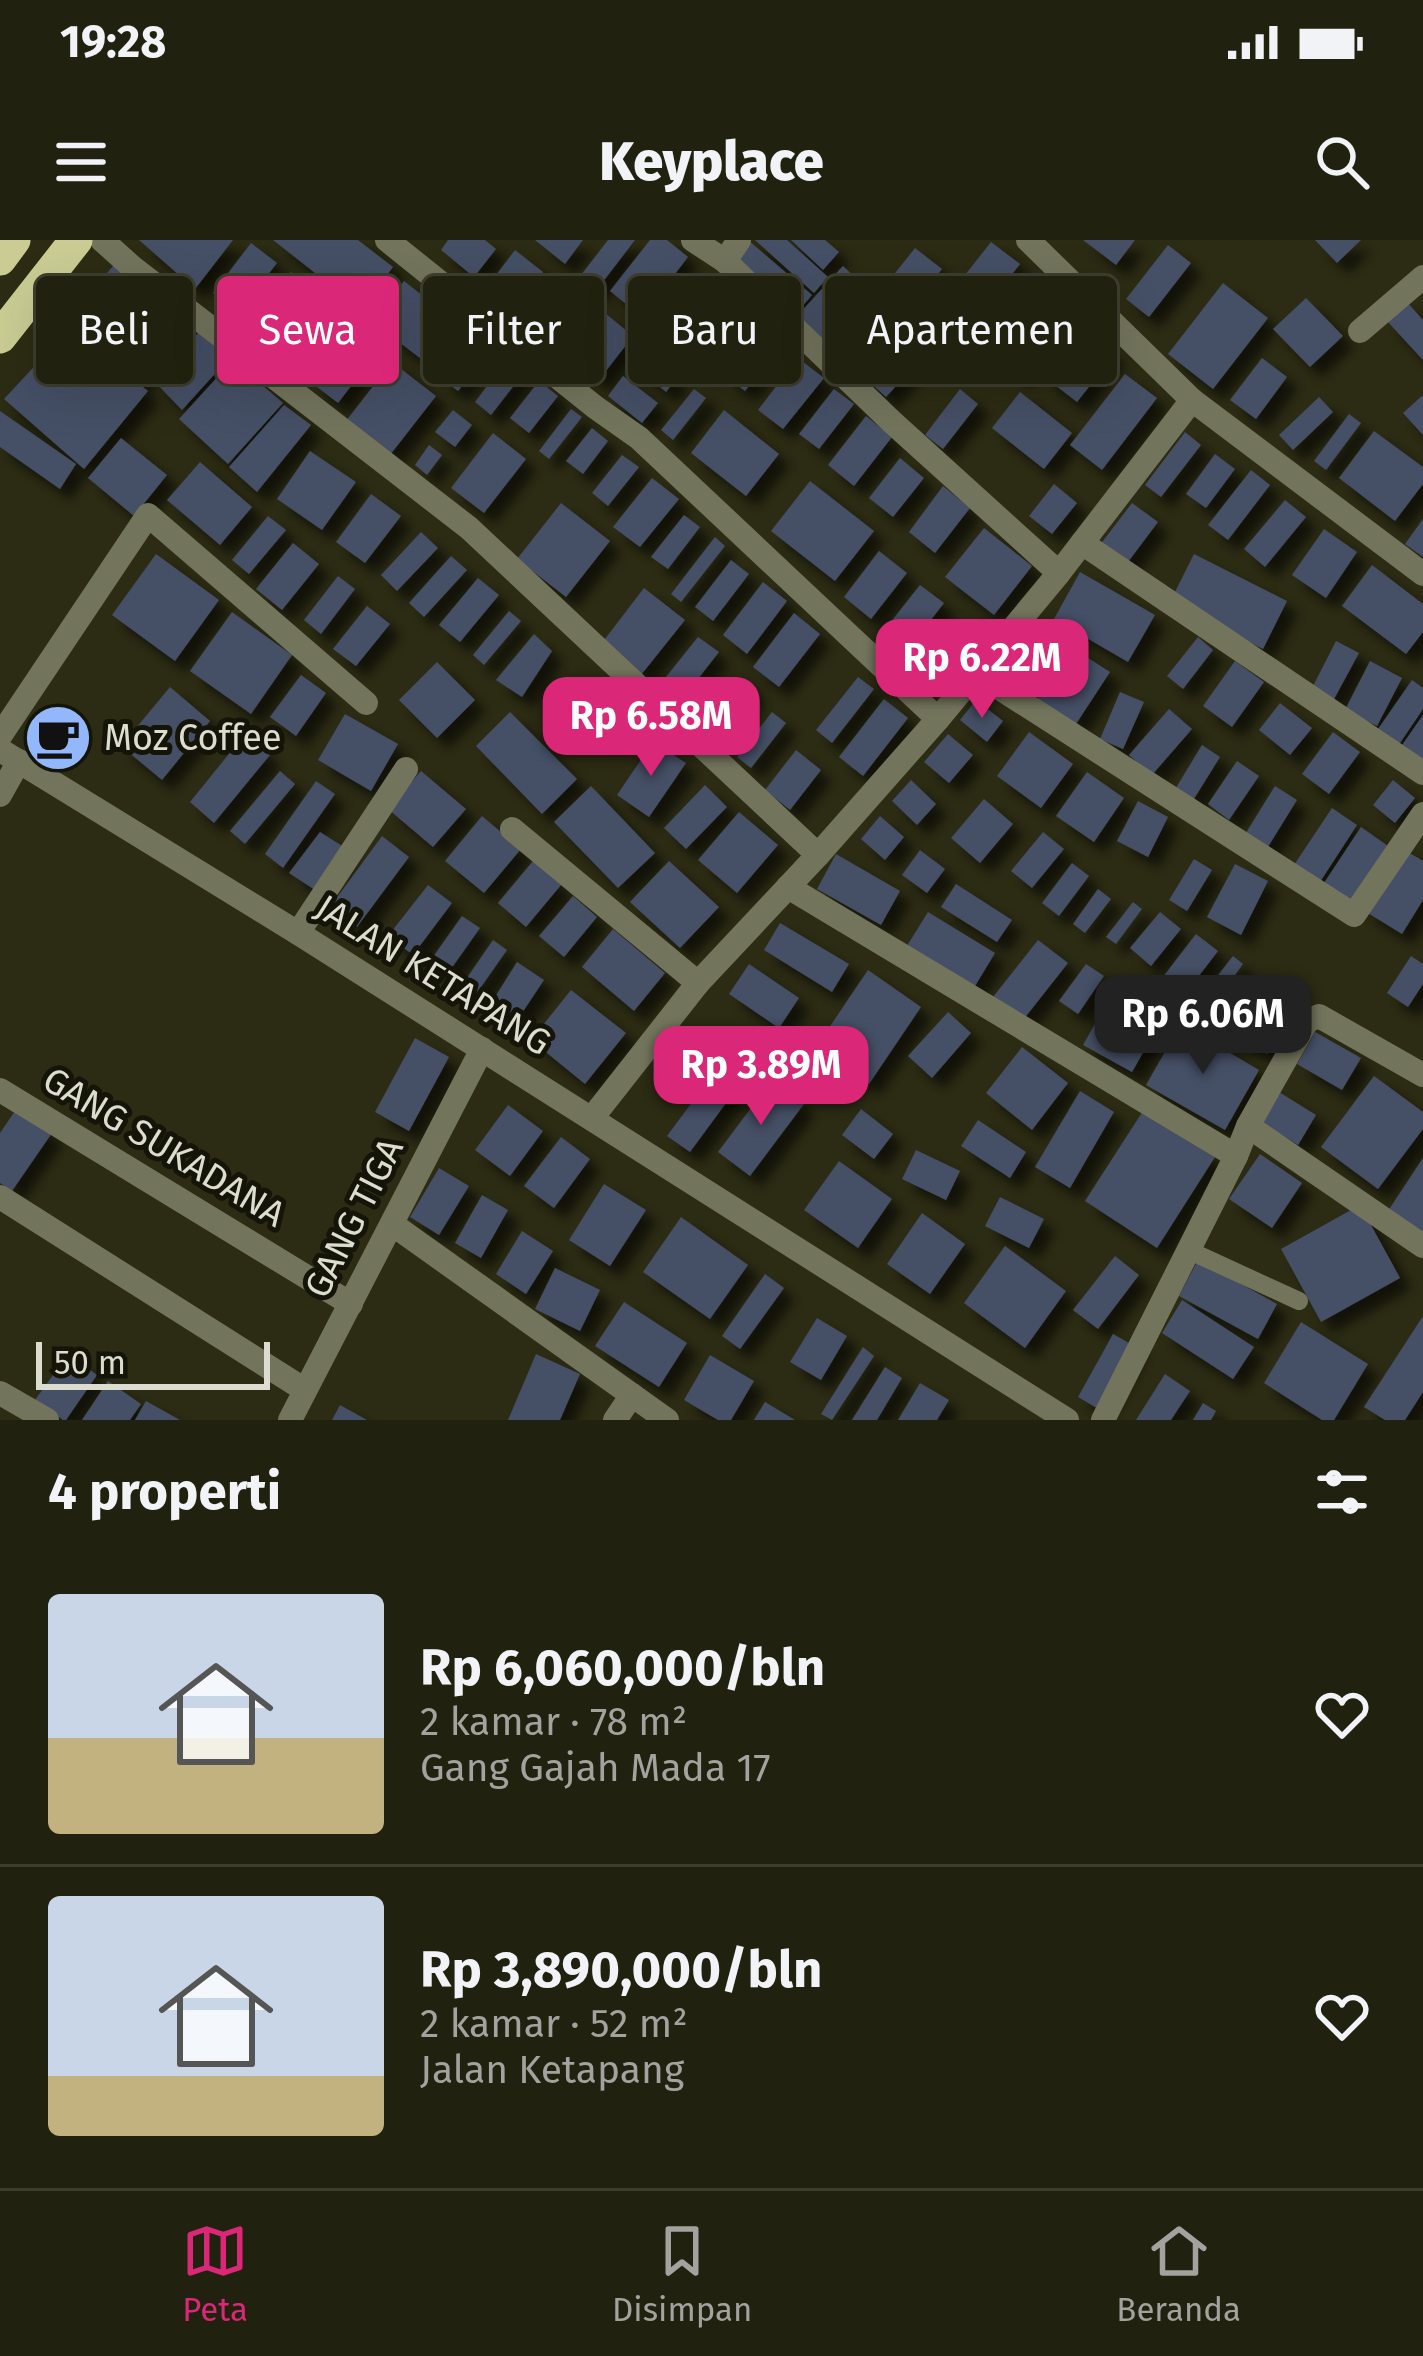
<!DOCTYPE html>
<html lang="id">
<meta charset="utf-8">
<style>
:root{--surface:#21210f;--page:#2d2e1d;--text:#f1f3f6;--muted:#a2a39e;--line:#3e3e2f;--accent:#db2777}
body{margin:0;font-family:"Fira Sans",sans-serif;background:var(--page);color:var(--text);height:100vh;display:flex;flex-direction:column;font-size:45px;white-space:nowrap}
*{box-sizing:border-box;margin:0}
p{font-size:39px;color:var(--muted)}
.icon{flex:none;width:66px;height:66px;fill:none;stroke:currentColor;stroke-width:2;stroke-linecap:round;stroke-linejoin:round}
.map{position:relative;height:1180px;overflow:hidden}
.drawer{display:flex;flex-direction:column;background:var(--surface);flex:1}
.drawer>*{flex:none}
.banner{position:absolute;left:36px;top:36px;width:1353px;height:108px;display:flex;gap:24px}
.scale{position:absolute;left:36px;bottom:30px;width:234px;box-sizing:border-box;padding-left:12px;border:6px solid #dcddce;border-top:0;font-size:33px;line-height:42px;white-space:nowrap;color:#dcddce;-webkit-text-stroke:9px #141409;paint-order:stroke}
.price{position:absolute;translate:-50% -102px;padding:0 27px;border-radius:24px;background:var(--accent);color:#fff;font-size:39px;line-height:78px;filter:drop-shadow(0 3px 6px #0008)}
.price::after{content:'';position:absolute;left:50%;top:72px;width:36px;height:27px;margin-left:-18px;background:inherit;clip-path:polygon(0 0,100% 0,50% 100%)}
.price.on{background:#222;color:#fff}
ul{padding:0;list-style:none}
li{display:flex;align-items:center;gap:36px;height:300px;padding:0 48px}
li+li{border-top:3px solid var(--line)}
li span{display:grid;place-items:center;flex:none;width:336px;height:240px;border-radius:12px;color:#555}
li>.icon{margin-inline-start:auto}
span .icon{width:144px;height:144px;fill:#fffc;stroke-width:1}
li b{font-size:51px}
h2{display:flex;justify-content:space-between;align-items:center;height:144px;padding:0 48px;font-size:51px}
.tag{padding:0 42px;border-radius:12px;background:var(--surface);box-shadow:0 12px 48px #0002,0 0 0 3px var(--line);font-size:42px;line-height:108px}
.tag.on{background:var(--accent);color:#fff}
.status{display:flex;justify-content:space-between;align-items:center;height:84px;padding:0 60px;background:var(--surface);direction:ltr}
.status svg{height:33px;fill:currentColor}
header{display:flex;justify-content:space-between;align-items:center;height:156px;padding:0 48px;background:var(--surface);font-size:54px;font-weight:800}
.tab-bar{display:flex;justify-content:space-around;align-items:center;height:168px;border-top:3px solid var(--line);background:var(--surface);font-size:33px;color:var(--muted)}
.tab-bar a{display:grid;justify-items:center;gap:6px}
.tab-bar .on{color:var(--accent)}
.map>svg:first-child{display:block}
.building{fill:#444f65;filter:url(#shadow)}
.lines{fill:none;stroke-linecap:round;stroke-linejoin:round}
.service{stroke:#73745c;stroke-width:18}
.minor{stroke:#73745c;stroke-width:24}
.trunk{stroke:#cacc94;stroke-width:33}
.labels{text-anchor:middle;dominant-baseline:central;stroke-width:10;stroke-linejoin:round;paint-order:stroke}
.poi-label{font-size:36px;fill:#dcddce;stroke:#141409;text-anchor:start}
.street-label{font-size:36px;fill:#dcddce;stroke:#141409}
</style>
<div class="status"><b>19:28</b><svg viewBox="0 0 49 12"><path d="M0 12V9h3v3zM5 12V6h3v6zM10 12V3h3v9zM15 12V0h3v12zM26 1h20v11H26zM47 4h2v5h-2z"/></svg></div>
<header><svg class="icon" aria-label="menu" viewBox="0 0 24 24"><path d="M4 6h16M4 12h16M4 18h16"/></svg>Keyplace<svg class="icon" aria-label="search" viewBox="0 0 24 24"><circle cx="10" cy="10" r="6"/><path d="M15 15l6 6"/></svg></header>
<div class="map">
<svg width="1423" height="1180" viewBox="0 0 1423 1180">
<defs>
<filter id="shadow"><feDropShadow dx="11" dy="11" stdDeviation="6" flood-color="#0009"/></filter>
</defs>
<rect width="100%" height="100%" fill="#2c2c14"/>
<g class="building">
<polygon points="139,0 233,0 195,49"/>
<polygon points="273,0 358,0 393,27 361,69"/>
<polygon points="448,0 485,0 496,9 474,37 441,10"/>
<polygon points="535,0 583,0 565,24"/>
<polygon points="608,0 635,0 595,52 578,39"/>
<polygon points="650,0 667,0 688,17 642,77 610,51"/>
<polygon points="748,0 812,55 796,74 733,17"/>
<polygon points="755,0 787,0 828,37 814,53"/>
<polygon points="791,0 825,0 839,12 823,30"/>
<polygon points="1083,0 1135,0 1116,25"/>
<polygon points="1315,0 1361,0 1337,23"/>
<polygon points="991,2 1020,24 957,105 928,82"/>
<polygon points="251,3 277,23 239,72 213,53"/>
<polygon points="1168,5 1191,23 1149,77 1126,59"/>
<polygon points="915,8 942,29 915,63 888,42"/>
<polygon points="515,10 543,32 515,68 487,47"/>
<polygon points="114,25 183,82 139,141 64,82"/>
<polygon points="843,26 931,108 886,157 797,76"/>
<polygon points="291,32 330,63 290,114 251,84"/>
<polygon points="706,36 754,73 707,133 659,96"/>
<polygon points="404,41 460,85 429,125 373,82"/>
<polygon points="1033,41 1071,71 1020,137 982,106"/>
<polygon points="560,43 590,67 558,109 527,85"/>
<polygon points="1223,43 1268,78 1213,149 1168,114"/>
<polygon points="1306,58 1343,96 1310,127 1273,89"/>
<polygon points="1407,62 1423,80 1423,120 1387,81"/>
<polygon points="605,73 633,96 599,140 570,118"/>
<polygon points="765,82 786,99 745,151 724,135"/>
<polygon points="1080,86 1115,114 1077,162 1042,135"/>
<polygon points="69,89 148,151 84,229 4,159"/>
<polygon points="201,90 231,116 182,170 154,141"/>
<polygon points="475,91 494,106 458,151 440,137"/>
<polygon points="350,94 375,115 338,163 312,143"/>
<polygon points="643,110 677,138 666,152 632,124"/>
<polygon points="509,117 526,130 491,175 475,162"/>
<polygon points="798,118 824,138 783,189 758,170"/>
<polygon points="1262,118 1287,137 1256,179 1230,160"/>
<polygon points="233,120 283,163 228,224 179,179"/>
<polygon points="392,122 436,156 390,215 346,181"/>
<polygon points="1125,134 1157,158 1102,230 1070,205"/>
<polygon points="623,136 658,163 642,183 608,156"/>
<polygon points="539,141 558,156 529,193 510,178"/>
<polygon points="694,149 706,158 673,200 661,190"/>
<polygon points="834,149 854,164 819,209 799,194"/>
<polygon points="960,149 978,164 943,209 925,195"/>
<polygon points="1020,152 1072,193 1044,229 992,188"/>
<polygon points="1423,155 1423,195 1403,173"/>
<polygon points="1319,157 1333,172 1293,210 1279,195"/>
<polygon points="284,165 311,185 257,252 229,227"/>
<polygon points="571,169 582,177 549,219 539,211"/>
<polygon points="453,170 472,185 455,207 435,192"/>
<polygon points="724,170 779,214 746,256 691,213"/>
<polygon points="0,171 76,224 60,249 0,207"/>
<polygon points="1349,174 1361,183 1326,230 1314,221"/>
<polygon points="866,176 892,197 854,246 828,225"/>
<polygon points="592,188 608,201 583,234 566,221"/>
<polygon points="1374,191 1423,227 1423,244 1395,281 1339,238"/>
<polygon points="1185,192 1201,205 1161,257 1145,245"/>
<polygon points="493,193 526,219 484,273 451,248"/>
<polygon points="121,198 167,235 134,276 88,238"/>
<polygon points="429,205 442,215 427,235 415,225"/>
<polygon points="310,211 356,242 322,290 277,259"/>
<polygon points="1215,214 1235,229 1206,268 1186,254"/>
<polygon points="622,215 639,227 608,266 592,253"/>
<polygon points="900,218 924,238 893,277 869,258"/>
<polygon points="200,222 252,267 220,305 167,260"/>
<polygon points="1251,230 1270,245 1228,300 1208,285"/>
<polygon points="652,238 679,259 640,307 613,287"/>
<polygon points="810,241 874,291 835,341 771,291"/>
<polygon points="1054,244 1077,263 1052,294 1029,276"/>
<polygon points="943,246 970,268 935,313 909,292"/>
<polygon points="371,254 401,276 365,323 336,302"/>
<polygon points="1285,260 1306,277 1265,327 1244,309"/>
<polygon points="561,263 610,301 566,357 517,319"/>
<polygon points="1132,263 1158,282 1122,330 1096,310"/>
<polygon points="684,275 700,287 668,329 651,317"/>
<polygon points="268,276 286,290 249,334 232,320"/>
<polygon points="1423,279 1423,317 1405,304"/>
<polygon points="984,288 1032,326 994,375 945,337"/>
<polygon points="1324,289 1357,312 1326,358 1292,335"/>
<polygon points="421,292 438,308 397,351 381,335"/>
<polygon points="715,297 725,306 681,362 671,354"/>
<polygon points="293,303 319,324 282,370 256,349"/>
<polygon points="879,311 907,333 871,379 844,357"/>
<polygon points="156,314 219,360 175,421 112,375"/>
<polygon points="1194,314 1287,361 1263,409 1170,362"/>
<polygon points="451,316 467,330 424,377 409,363"/>
<polygon points="731,320 749,334 713,381 695,367"/>
<polygon points="1372,325 1423,364 1423,392 1406,414 1342,366"/>
<polygon points="1080,332 1155,375 1128,422 1054,379"/>
<polygon points="338,336 355,349 321,394 304,380"/>
<polygon points="478,338 499,355 460,402 439,385"/>
<polygon points="763,342 787,361 747,414 723,395"/>
<polygon points="920,345 944,363 903,416 879,397"/>
<polygon points="644,348 685,380 641,435 601,404"/>
<polygon points="367,366 390,384 356,426 333,409"/>
<polygon points="509,371 521,381 484,425 473,415"/>
<polygon points="232,372 292,415 251,474 190,431"/>
<polygon points="794,373 820,394 779,447 753,427"/>
<polygon points="956,379 978,397 949,435 926,417"/>
<polygon points="534,394 552,411 522,457 496,440"/>
<polygon points="1032,396 1051,411 1020,454 1000,439"/>
<polygon points="698,397 719,412 687,453 666,437"/>
<polygon points="1198,397 1213,410 1183,449 1167,436"/>
<polygon points="1336,401 1359,413 1333,461 1311,450"/>
<polygon points="1071,407 1110,432 1076,484 1037,459"/>
<polygon points="1235,421 1264,442 1232,487 1203,466"/>
<polygon points="1370,421 1402,438 1377,486 1345,470"/>
<polygon points="437,422 475,460 437,498 399,460"/>
<polygon points="301,435 326,453 296,496 270,477"/>
<polygon points="858,437 874,449 832,503 816,490"/>
<polygon points="1412,440 1423,448 1423,469 1398,506 1376,492"/>
<polygon points="742,441 754,450 728,482 716,473"/>
<polygon points="170,447 210,481 162,540 121,506"/>
<polygon points="1120,452 1144,462 1123,509 1100,499"/>
<polygon points="884,459 908,478 863,536 839,517"/>
<polygon points="976,460 1003,481 987,502 960,480"/>
<polygon points="1280,463 1312,488 1290,515 1259,490"/>
<polygon points="1169,469 1192,489 1152,535 1129,515"/>
<polygon points="510,472 577,539 542,574 476,506"/>
<polygon points="772,472 786,483 751,528 737,517"/>
<polygon points="345,474 398,504 371,551 318,520"/>
<polygon points="1423,475 1423,524 1400,508"/>
<polygon points="1029,492 1073,524 1041,568 997,536"/>
<polygon points="1333,492 1360,512 1329,554 1302,534"/>
<polygon points="245,494 270,515 214,583 190,562"/>
<polygon points="948,494 973,515 949,543 924,522"/>
<polygon points="653,502 686,523 649,577 617,555"/>
<polygon points="1202,505 1220,517 1192,562 1174,551"/>
<polygon points="796,510 821,530 790,570 765,550"/>
<polygon points="1237,521 1259,536 1229,580 1208,564"/>
<polygon points="280,531 295,544 245,604 230,591"/>
<polygon points="421,531 466,569 433,607 388,569"/>
<polygon points="1087,532 1124,558 1094,602 1056,576"/>
<polygon points="911,540 936,564 917,585 892,561"/>
<polygon points="1393,540 1415,558 1395,583 1373,565"/>
<polygon points="316,541 335,554 283,628 265,614"/>
<polygon points="705,545 727,567 686,609 664,588"/>
<polygon points="591,546 655,613 618,648 554,582"/>
<polygon points="1275,546 1297,560 1266,610 1244,596"/>
<polygon points="984,559 1013,584 980,623 951,598"/>
<polygon points="1138,561 1168,577 1148,617 1117,601"/>
<polygon points="1332,568 1357,585 1318,645 1292,628"/>
<polygon points="739,572 778,605 737,653 698,620"/>
<polygon points="482,576 521,609 484,653 445,621"/>
<polygon points="880,576 904,597 885,620 861,599"/>
<polygon points="1361,587 1391,608 1352,666 1322,646"/>
<polygon points="320,592 347,609 315,650 289,633"/>
<polygon points="1043,592 1064,609 1032,648 1011,631"/>
<polygon points="382,596 409,617 357,687 330,667"/>
<polygon points="1401,608 1423,621 1423,660 1402,694 1363,670"/>
<polygon points="920,610 945,629 927,653 902,635"/>
<polygon points="836,614 900,651 881,685 817,649"/>
<polygon points="1194,619 1212,630 1187,671 1169,660"/>
<polygon points="533,621 561,645 526,687 498,663"/>
<polygon points="669,621 719,667 680,708 630,662"/>
<polygon points="1072,623 1089,636 1059,676 1042,663"/>
<polygon points="1235,624 1268,641 1241,695 1207,677"/>
<polygon points="956,644 1012,680 997,702 941,667"/>
<polygon points="428,645 452,663 413,715 388,696"/>
<polygon points="1098,649 1111,659 1085,693 1073,684"/>
<polygon points="573,656 597,677 564,717 539,696"/>
<polygon points="1133,662 1142,669 1116,704 1106,697"/>
<polygon points="928,672 995,713 972,751 905,709"/>
<polygon points="1160,672 1181,689 1151,726 1130,708"/>
<polygon points="462,676 480,688 446,736 428,724"/>
<polygon points="780,683 849,724 832,752 764,710"/>
<polygon points="613,689 665,733 634,771 582,727"/>
<polygon points="1196,694 1218,711 1185,754 1163,737"/>
<polygon points="493,700 507,710 474,757 460,748"/>
<polygon points="1038,700 1068,723 1023,780 993,757"/>
<polygon points="1233,716 1243,724 1209,770 1198,761"/>
<polygon points="1411,716 1423,724 1423,744 1408,767 1387,753"/>
<polygon points="517,722 544,740 516,782 490,765"/>
<polygon points="749,724 799,758 779,788 729,754"/>
<polygon points="1086,724 1104,736 1078,774 1059,761"/>
<polygon points="868,730 921,767 869,844 816,807"/>
<polygon points="1120,740 1169,767 1132,832 1083,805"/>
<polygon points="1251,741 1296,773 1267,814 1222,782"/>
<polygon points="571,750 626,793 585,844 531,800"/>
<polygon points="948,772 971,793 932,838 908,816"/>
<polygon points="1181,784 1259,830 1225,890 1146,845"/>
<polygon points="1315,792 1361,818 1342,850 1297,824"/>
<polygon points="415,798 449,817 409,891 375,872"/>
<polygon points="1022,807 1068,843 1032,890 986,853"/>
<polygon points="721,823 743,840 690,912 667,896"/>
<polygon points="1374,836 1423,872 1423,889 1378,949 1321,907"/>
<polygon points="772,840 804,864 750,936 718,912"/>
<polygon points="1080,851 1114,872 1070,948 1035,927"/>
<polygon points="1279,852 1316,875 1298,905 1261,882"/>
<polygon points="508,865 543,891 510,936 475,910"/>
<polygon points="17,868 52,893 12,951 0,943 0,893"/>
<polygon points="861,869 893,894 874,919 842,895"/>
<polygon points="1143,871 1215,917 1157,1008 1085,961"/>
<polygon points="978,880 1026,912 1010,938 961,906"/>
<polygon points="561,897 590,919 554,968 524,946"/>
<polygon points="916,910 960,931 946,960 902,939"/>
<polygon points="1260,914 1302,943 1272,988 1229,959"/>
<polygon points="1423,918 1423,995 1388,971"/>
<polygon points="839,921 892,959 858,1008 804,970"/>
<polygon points="439,928 469,946 439,995 410,977"/>
<polygon points="604,944 646,970 610,1026 569,1000"/>
<polygon points="482,955 508,970 481,1018 455,1003"/>
<polygon points="1000,957 1044,979 1029,1008 985,986"/>
<polygon points="1360,965 1400,1038 1321,1082 1281,1009"/>
<polygon points="922,973 965,1004 930,1054 887,1024"/>
<polygon points="681,977 748,1025 710,1079 643,1032"/>
<polygon points="522,991 553,1011 526,1054 496,1034"/>
<polygon points="1005,1006 1066,1051 1025,1108 964,1063"/>
<polygon points="1115,1016 1139,1035 1098,1089 1073,1070"/>
<polygon points="1198,1020 1277,1064 1258,1099 1179,1056"/>
<polygon points="555,1028 600,1050 580,1091 535,1069"/>
<polygon points="765,1034 784,1048 740,1109 722,1096"/>
<polygon points="1182,1060 1254,1107 1233,1139 1162,1093"/>
<polygon points="624,1062 687,1103 659,1147 595,1106"/>
<polygon points="1423,1076 1423,1152 1405,1180 1385,1180 1364,1167"/>
<polygon points="817,1078 847,1096 821,1140 790,1122"/>
<polygon points="1301,1082 1368,1124 1334,1180 1322,1180 1264,1143"/>
<polygon points="1113,1094 1136,1107 1100,1170 1078,1157"/>
<polygon points="863,1107 874,1116 832,1180 821,1174"/>
<polygon points="68,1114 97,1135 66,1180 63,1180 35,1160"/>
<polygon points="536,1114 580,1134 560,1180 508,1180"/>
<polygon points="710,1115 754,1141 731,1180 718,1180 684,1160"/>
<polygon points="885,1127 902,1138 877,1180 852,1180"/>
<polygon points="1165,1134 1190,1151 1171,1180 1136,1180"/>
<polygon points="108,1141 141,1164 130,1180 82,1180"/>
<polygon points="920,1143 949,1160 937,1180 898,1180"/>
<polygon points="146,1161 180,1180 135,1180"/>
<polygon points="765,1162 795,1180 754,1180"/>
<polygon points="1203,1163 1216,1171 1211,1180 1193,1180"/>
<polygon points="340,1165 367,1180 332,1180"/>
</g>
<g class="lines">
<polyline class="service" points="1188,1010 1299,1061"/>
<g class="minor">
<polyline points="102,0 132,27 469,288 818,615"/>
<polyline points="387,0 595,167 639,198 938,479"/>
<polyline points="693,0 725,21 891,181 1059,333"/>
<polyline points="1028,0 1192,160 1423,334"/>
<polyline points="725,21 739,0"/>
<polyline points="1360,91 1423,37"/>
<polyline points="1082,303 1423,533"/>
<polyline points="976,433 1354,675 1423,574"/>
<polyline points="0,496 148,275 366,463"/>
<polyline points="0,510 298,693 1067,1180"/>
<polyline points="0,555 19,521"/>
<polyline points="512,589 698,743"/>
<polyline points="788,647 1236,916"/>
<polyline points="298,693 406,529"/>
<polyline points="0,850 351,1064"/>
<polyline points="592,878 698,743 818,615 938,479 1059,333 1192,160"/>
<polyline points="1248,886 1423,1006"/>
<polyline points="0,957 305,1150"/>
<polyline points="392,984 667,1180"/>
<polyline points="0,1153 47,1180"/>
<polyline points="290,1180 482,809"/>
<polyline points="615,1180 632,1155"/>
<polyline points="1103,1180 1236,916 1248,886 1307,781 1319,776 1423,835"/>
</g>
<g class="trunk">
<polyline points="0,19 14,0"/>
<polyline points="0,97 76,0"/>
</g>
</g>
<defs>
<symbol id="cafe-disc" viewBox="-11 -11 22 22"><circle r="9.5" fill="#93b7fd" stroke="#141409"/><path d="M-5.5-4.5H6V0H3Q3 3.5 0 3.5H-2.5Q-5.5 3.5-5.5 0ZM3-3.2v2h1.7v-2ZM-6 4.5H4V6H-6Z" fill="#111"/></symbol>
</defs>
<g fill-rule="evenodd">
<use href="#cafe-disc" x="20" y="460" width="76" height="76"/>
</g>
<g class="labels">
<g class="poi-label">
<text x="104" y="498">Moz Coffee</text>
</g>
<g class="street-label">
<text transform="translate(433 735) rotate(32)">JALAN KETAPANG</text>
<text transform="translate(164 907) rotate(31)">GANG SUKADANA</text>
<text transform="translate(354 978) rotate(-63)">GANG TIGA</text>
</g>
</g>
</svg>
<div class="scale">50 m</div>
<b class="price" style="left:982px;top:481px">Rp 6.22M</b>
<b class="price" style="left:651px;top:539px">Rp 6.58M</b>
<b class="price on" style="left:1203px;top:837px">Rp 6.06M</b>
<b class="price" style="left:761px;top:888px">Rp 3.89M</b>
<div class="banner">
<a class="tag">Beli</a>
<a class="tag on">Sewa</a>
<a class="tag">Filter</a>
<a class="tag">Baru</a>
<a class="tag">Apartemen</a>
</div>
</div>
<section class="drawer">
<h2>4 properti<svg class="icon" aria-label="filters" viewBox="0 0 24 24"><path d="M4 7h16M4 17h16"/><circle cx="9" cy="7" r="2"/><circle cx="15" cy="17" r="2"/></svg></h2>
<ul>
<li><span style="background:linear-gradient(#c9d6e8 60%,#c2b280 0)"><svg class="icon" aria-label="home" viewBox="0 0 24 24"><path d="M3 11l9-7 9 7M6 9v11h12V9"/></svg></span><div><b>Rp 6,060,000/bln</b><p>2 kamar · 78 m²</p><p>Gang Gajah Mada 17</p></div><svg class="icon" aria-label="heart" viewBox="0 0 24 24"><path d="M12 20l-8-8c-3-5 5-10 8-4 3-6 11-1 8 4z"/></svg></li>
<li><span style="background:linear-gradient(#c9d6e8 75%,#c2b280 0)"><svg class="icon" aria-label="home" viewBox="0 0 24 24"><path d="M3 11l9-7 9 7M6 9v11h12V9"/></svg></span><div><b>Rp 3,890,000/bln</b><p>2 kamar · 52 m²</p><p>Jalan Ketapang</p></div><svg class="icon" aria-label="heart" viewBox="0 0 24 24"><path d="M12 20l-8-8c-3-5 5-10 8-4 3-6 11-1 8 4z"/></svg></li>
</ul>
</section>
<nav class="tab-bar">
<a class="on"><svg class="icon" aria-label="map" viewBox="0 0 24 24"><path d="M3 6l6-2 6 2 6-2v14l-6 2-6-2-6 2zM9 4v14M15 6v14"/></svg>Peta</a>
<a><svg class="icon" aria-label="saved" viewBox="0 0 24 24"><path d="M7 4h10v16l-5-4-5 4z"/></svg>Disimpan</a>
<a><svg class="icon" aria-label="home" viewBox="0 0 24 24"><path d="M3 11l9-7 9 7M6 9v11h12V9"/></svg>Beranda</a>
</nav>
